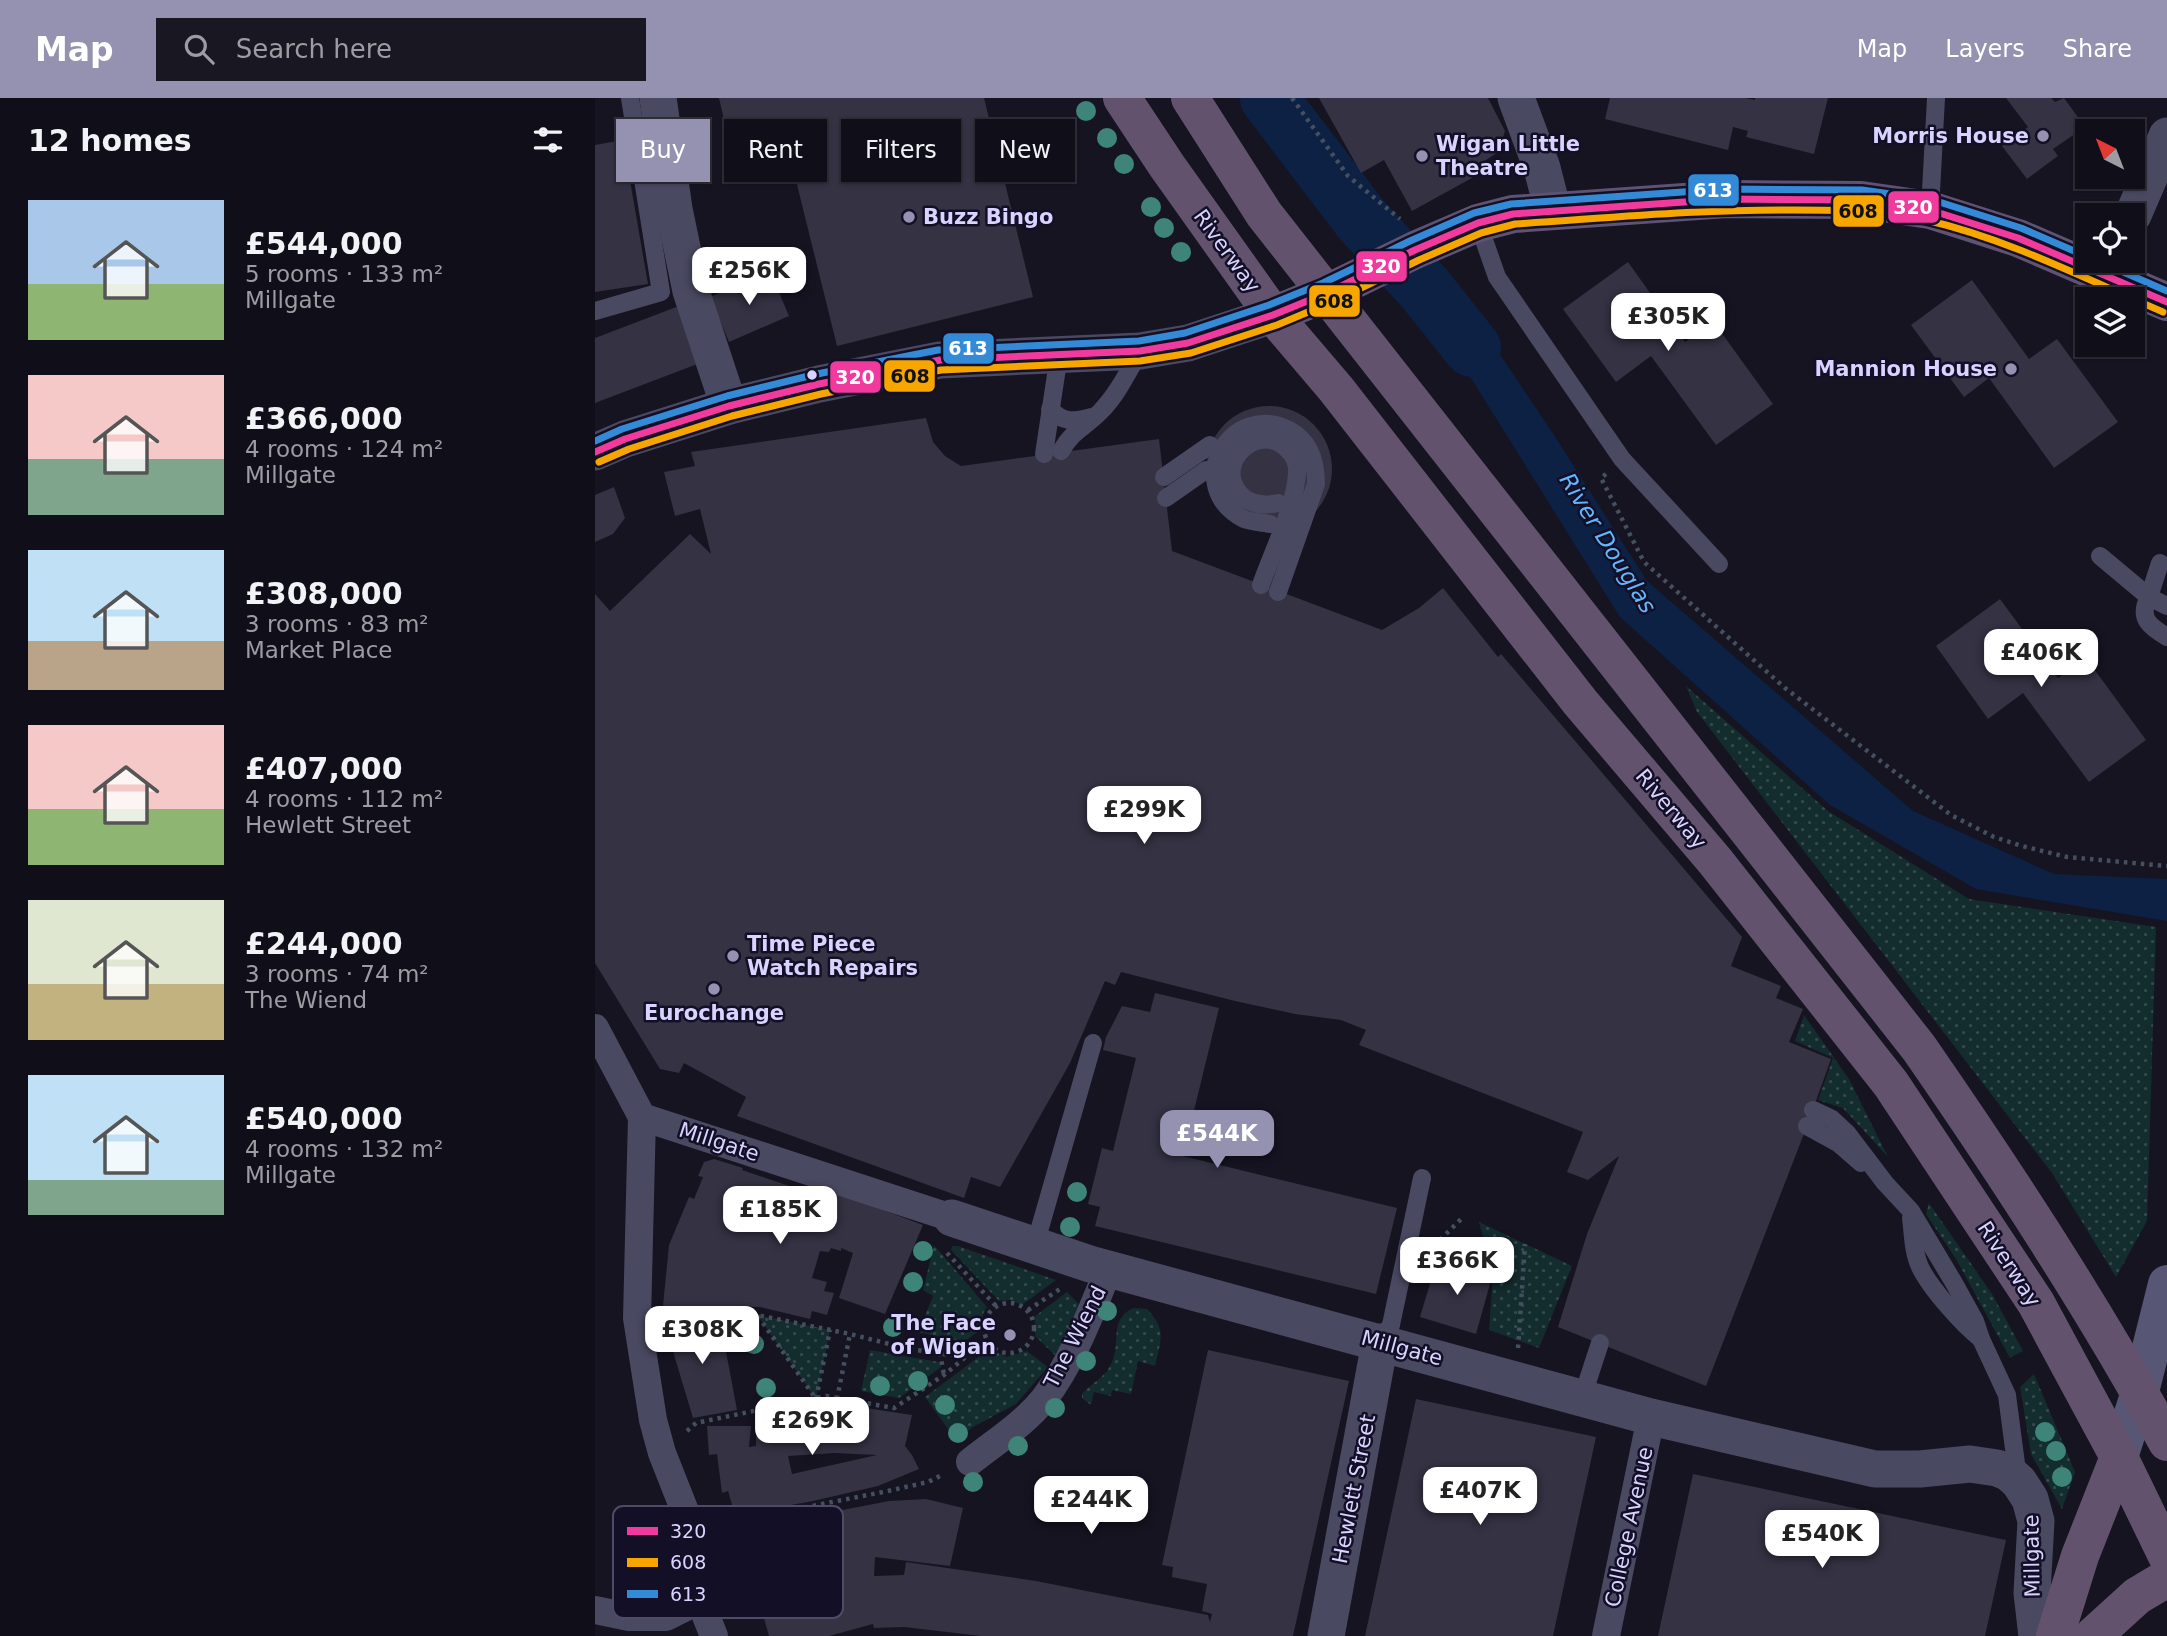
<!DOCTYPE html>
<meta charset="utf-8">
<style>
:root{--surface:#100f19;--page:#191822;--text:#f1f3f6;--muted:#9c9ca2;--line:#302f38;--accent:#9591b1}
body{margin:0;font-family:"DejaVu Sans",sans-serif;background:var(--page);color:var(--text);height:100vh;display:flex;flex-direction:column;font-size:26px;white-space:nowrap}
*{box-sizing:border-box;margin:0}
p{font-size:23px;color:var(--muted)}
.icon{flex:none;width:38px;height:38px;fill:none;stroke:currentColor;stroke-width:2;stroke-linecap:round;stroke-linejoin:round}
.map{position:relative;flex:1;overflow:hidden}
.panel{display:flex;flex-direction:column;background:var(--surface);width:595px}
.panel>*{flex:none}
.top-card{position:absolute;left:21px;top:21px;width:665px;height:63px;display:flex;gap:14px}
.needle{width:46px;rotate:318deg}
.tools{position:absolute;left:1480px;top:21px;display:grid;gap:14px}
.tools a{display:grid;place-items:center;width:70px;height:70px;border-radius:0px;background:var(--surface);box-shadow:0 2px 5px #0004,0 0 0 2px var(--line);font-size:35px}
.price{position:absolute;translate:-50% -60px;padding:0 16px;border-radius:14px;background:#fff;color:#222;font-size:23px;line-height:46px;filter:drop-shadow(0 2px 4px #0008)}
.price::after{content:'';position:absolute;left:50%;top:42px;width:21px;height:16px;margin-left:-10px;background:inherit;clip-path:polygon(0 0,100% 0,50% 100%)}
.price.current{background:var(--accent);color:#fff}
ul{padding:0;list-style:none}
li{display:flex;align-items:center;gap:21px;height:175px;padding:0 28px}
li span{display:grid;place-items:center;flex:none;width:196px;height:140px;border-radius:0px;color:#555}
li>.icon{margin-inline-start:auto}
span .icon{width:84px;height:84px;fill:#fffc;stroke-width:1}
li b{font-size:30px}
h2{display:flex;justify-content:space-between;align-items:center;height:84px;padding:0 28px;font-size:30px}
.chip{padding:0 24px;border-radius:0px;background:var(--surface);box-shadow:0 2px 5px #0004,0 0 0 2px var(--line);font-size:24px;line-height:63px}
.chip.current{background:var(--accent);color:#fff}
header{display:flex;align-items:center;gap:42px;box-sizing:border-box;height:98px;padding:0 35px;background:var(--accent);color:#fff}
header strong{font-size:33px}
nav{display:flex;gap:38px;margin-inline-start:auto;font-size:24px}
.search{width:490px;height:63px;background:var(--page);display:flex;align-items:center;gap:18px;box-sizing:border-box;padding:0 24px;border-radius:0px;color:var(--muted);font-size:26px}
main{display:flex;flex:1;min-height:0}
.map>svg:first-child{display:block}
.grass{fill:url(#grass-dots)}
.water{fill:#0d2144}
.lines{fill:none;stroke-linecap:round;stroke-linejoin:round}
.river{stroke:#0d2144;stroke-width:58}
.building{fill:#343243;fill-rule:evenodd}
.path{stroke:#44505f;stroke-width:4.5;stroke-dasharray:3.5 5;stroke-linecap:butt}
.service{stroke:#4a4962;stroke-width:18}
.pedestrian{stroke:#4a4962;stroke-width:28}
.minor{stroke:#4a4962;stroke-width:37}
.secondary{stroke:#575674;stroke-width:38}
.primary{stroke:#5e5373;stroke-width:38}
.trunk{stroke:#62526e;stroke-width:38}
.bus-1-casing{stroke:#130f26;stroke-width:12}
.bus-2-casing{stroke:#130f26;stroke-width:12}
.bus-3-casing{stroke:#130f26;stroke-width:12}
.bus-1{stroke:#f13a9d;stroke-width:7}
.bus-2{stroke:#f7a600;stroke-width:7}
.bus-3{stroke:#338bd7;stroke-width:7}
.tree{fill:#3e8478}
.poi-dot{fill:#9591b1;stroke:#130f26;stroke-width:2.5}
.bus-dot{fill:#d9d4ff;stroke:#130f26;stroke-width:2.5}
.labels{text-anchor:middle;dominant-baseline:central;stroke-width:5;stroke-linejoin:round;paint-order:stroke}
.poi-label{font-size:21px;font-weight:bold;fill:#d9d4ff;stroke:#130f26;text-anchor:end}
.street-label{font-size:21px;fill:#d9d4ff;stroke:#130f26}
.water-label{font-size:23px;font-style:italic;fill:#62b6ff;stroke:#130f26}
.key{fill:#130f26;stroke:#4e4a67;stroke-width:2}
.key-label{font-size:19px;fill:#d9d4ff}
.line-badge{stroke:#130f26;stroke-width:2.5}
.badge-label{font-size:19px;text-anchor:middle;font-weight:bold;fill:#fff}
.pale-badge-label{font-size:19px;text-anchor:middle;font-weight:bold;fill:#111}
</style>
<header>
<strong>Map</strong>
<div class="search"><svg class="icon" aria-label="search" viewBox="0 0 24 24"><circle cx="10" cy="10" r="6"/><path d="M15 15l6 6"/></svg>Search here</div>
<nav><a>Map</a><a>Layers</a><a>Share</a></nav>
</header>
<main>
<section class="panel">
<h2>12 homes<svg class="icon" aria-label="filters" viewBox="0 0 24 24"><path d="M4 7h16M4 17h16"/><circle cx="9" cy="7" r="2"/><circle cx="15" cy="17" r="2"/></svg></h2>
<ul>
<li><span style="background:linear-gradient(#a9c7e8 60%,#8fb573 0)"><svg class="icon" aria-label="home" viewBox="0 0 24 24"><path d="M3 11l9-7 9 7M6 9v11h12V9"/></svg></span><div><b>£544,000</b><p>5 rooms · 133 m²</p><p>Millgate</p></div></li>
<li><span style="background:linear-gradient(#f6c9c9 60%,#7fa58c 0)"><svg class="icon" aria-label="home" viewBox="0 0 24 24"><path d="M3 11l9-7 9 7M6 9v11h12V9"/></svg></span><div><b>£366,000</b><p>4 rooms · 124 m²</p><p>Millgate</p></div></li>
<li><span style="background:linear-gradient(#bfe0f5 65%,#b9a48a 0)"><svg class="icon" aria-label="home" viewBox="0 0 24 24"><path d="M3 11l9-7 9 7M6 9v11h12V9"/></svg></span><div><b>£308,000</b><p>3 rooms · 83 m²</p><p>Market Place</p></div></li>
<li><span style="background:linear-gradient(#f6c9c9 60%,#8fb573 0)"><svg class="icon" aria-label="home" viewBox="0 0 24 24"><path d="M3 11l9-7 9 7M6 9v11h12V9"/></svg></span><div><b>£407,000</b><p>4 rooms · 112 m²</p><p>Hewlett Street</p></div></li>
<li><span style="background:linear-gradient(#dfe7d0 60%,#c2b280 0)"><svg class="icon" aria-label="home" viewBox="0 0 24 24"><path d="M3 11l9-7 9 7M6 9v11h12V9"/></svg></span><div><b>£244,000</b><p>3 rooms · 74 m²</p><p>The Wiend</p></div></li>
<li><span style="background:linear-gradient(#bfe0f5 75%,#7fa58c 0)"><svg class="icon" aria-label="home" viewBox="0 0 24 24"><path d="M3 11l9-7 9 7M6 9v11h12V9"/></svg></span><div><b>£540,000</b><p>4 rooms · 132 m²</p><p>Millgate</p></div></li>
</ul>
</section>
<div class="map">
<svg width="1572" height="1538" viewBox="0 0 1572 1538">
<defs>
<pattern id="grass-dots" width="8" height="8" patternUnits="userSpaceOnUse" patternTransform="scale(1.75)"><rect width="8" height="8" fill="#132c2d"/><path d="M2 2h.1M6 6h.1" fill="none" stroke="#354a4c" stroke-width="1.8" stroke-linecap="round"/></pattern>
</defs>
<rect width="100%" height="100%" fill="#161421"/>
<g class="grass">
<polygon points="1091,588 1233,713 1374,801 1561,829 1552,1123 1521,1179 1457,1075 1102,614"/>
<polygon points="1209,917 1254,981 1293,1059 1248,1010 1223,1002 1238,960 1200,943"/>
<polygon points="1334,1105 1397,1196 1428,1253 1415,1260 1361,1161 1331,1116"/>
<polygon points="884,1124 977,1168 944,1250 894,1232 898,1175"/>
<polygon points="339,1147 392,1209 388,1216 387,1230 369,1244 314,1232 317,1220 328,1223 338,1198 328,1192"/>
<polygon points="357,1148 363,1148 461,1182 427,1207 416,1202 404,1203 356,1152"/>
<polygon points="472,1194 485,1207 461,1258 440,1238 441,1229 439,1219"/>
<path d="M 538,1210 L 552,1211 C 572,1232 566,1242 560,1268 L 543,1263 L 536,1296 L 517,1292 L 516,1298 L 499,1294 L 496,1307 L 487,1300 L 487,1296 C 496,1285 509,1280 515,1268 C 528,1245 512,1223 538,1210 Z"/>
<polygon points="162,1217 235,1232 221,1301"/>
<polygon points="394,1251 412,1259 432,1253 453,1269 421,1306 378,1329 361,1342 330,1299"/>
<polygon points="275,1252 344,1264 346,1269 304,1300 266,1293"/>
<polygon points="1439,1276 1480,1374 1467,1411 1436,1356 1425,1289"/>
</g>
<g class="water">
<polygon points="661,0 685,0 748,89 792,126 763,141"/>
<polygon points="852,177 959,337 1052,483 1318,713 1459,776 1572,781 1572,823 1381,791 1235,707 1025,519 821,192"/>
</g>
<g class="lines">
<polyline class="river" points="674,0 766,121 830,191 877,250"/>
</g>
<g class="building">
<polygon points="124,0 389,0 438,199 242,248 187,26 133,39"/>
<polygon points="724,0 893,0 910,33 903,54 873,74 877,80 817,113 789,62 766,75"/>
<polygon points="1015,0 1150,0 1160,2 1160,0 1233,0 1219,56 1151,39 1153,33 1138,29 1133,52 1010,21"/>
<polygon points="1411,0 1456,0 1460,4 1469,0 1490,29 1458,51 1463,58 1432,81 1407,48 1433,29"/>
<polygon points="28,42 53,186 0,194 0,47"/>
<polygon points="1033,164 1090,244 1118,223 1178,306 1121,347 1056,258 1021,284 968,211"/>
<polygon points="175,173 194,218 134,244 115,199"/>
<polygon points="1377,182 1434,261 1462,241 1523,324 1459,370 1394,280 1369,299 1316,227"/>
<polygon points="84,208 105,265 0,305 0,240"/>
<circle cx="674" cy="371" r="63"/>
<polygon points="331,320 338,344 350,358 366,368 564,341 577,453 787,532 824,510 848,490 903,559 906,556 1147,839 1136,868 1186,888 1181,900 1208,911 1194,944 1236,961 1212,1028 1111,1288 963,1229 992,1136 1024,1058 993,1082 972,1074 988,1034 764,947 771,932 746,922 700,916 640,903 526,874 520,887 510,883 475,965 405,1089 376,1079 369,1100 142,1018 151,999 89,965 84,975 65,971 0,865 0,496 15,513 95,436 116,456 105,411 80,418 69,374 100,368 96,354"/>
<polygon points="19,389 30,420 18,436 0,444 0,397"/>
<polygon points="1405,501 1463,580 1491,560 1551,642 1494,684 1428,595 1393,621 1341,548"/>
<polygon points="560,895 624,910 588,1058 802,1110 781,1196 500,1128 505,1109 493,1106 507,1050 518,1053 541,960 508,952 511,939 527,908 555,914"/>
<polygon points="119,1061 148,1070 147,1072 230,1100 235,1092 328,1127 290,1216 244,1200 258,1155 246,1150 246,1153 236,1150 234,1154 225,1153 217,1180 232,1184 229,1193 239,1195 232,1217 217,1213 215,1221 165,1209 68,1208 74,1147 94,1099 99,1101 108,1079 103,1078 109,1064"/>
<polygon points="859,1164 898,1175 881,1236 825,1219 840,1169 857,1173"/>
<polygon points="68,1220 126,1227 142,1312 98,1320"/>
<polygon points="613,1252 754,1283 698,1538 386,1538 309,1529 279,1530 278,1526 234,1538 174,1538 153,1464 149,1431 294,1403 331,1401 368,1410 355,1468 280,1459 279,1478 309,1477 311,1464 441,1483 613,1517 615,1524 617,1516 607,1513 612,1486 577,1479 578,1469 567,1467"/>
<polygon points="821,1301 1001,1339 958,1538 770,1538"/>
<path d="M 231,1304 L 317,1317 L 310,1348 L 317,1357 L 324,1371 L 283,1388 L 218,1403 L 140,1417 L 133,1393 L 127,1395 L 122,1356 L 114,1357 L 112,1328 L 156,1328 L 154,1349 L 161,1348 L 161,1329 L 181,1328 L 202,1331 L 204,1312 ZM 239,1355 L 282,1357 L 197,1376 L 193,1358 Z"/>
<polygon points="1098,1376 1411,1442 1390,1538 1063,1538"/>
</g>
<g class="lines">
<g class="path">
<polyline points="697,0 753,78 805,121"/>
<polyline points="1011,376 1006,380 1049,464 1190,590 1356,717 1399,739 1427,748 1472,759 1572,768"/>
<polyline points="837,1144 845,1142 867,1120"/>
<polyline points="352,1155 401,1208"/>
<circle cx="414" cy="1230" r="25"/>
<polyline points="433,1212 465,1191"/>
<polyline points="72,1217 162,1217 255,1236 314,1251 370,1259"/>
<polyline points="163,1218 221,1301 235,1232"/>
<polyline points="923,1250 930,1146"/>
<polyline points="345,1255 349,1277"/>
<polyline points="242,1301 255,1236"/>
<polyline points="92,1333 101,1325 231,1298 299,1310 349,1277 391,1242"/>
<polyline points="126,1426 293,1393 333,1384 349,1376"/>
</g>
<g class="service">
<polyline points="1335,112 1341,0"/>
<polyline points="883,125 902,179 1027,361 1124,466"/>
<polyline points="0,213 66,194 35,0"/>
<path d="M 455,311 C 468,325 480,324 497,319"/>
<path d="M 466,353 C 478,332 489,330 505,314 C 522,297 533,274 545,253"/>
<polyline points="449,356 464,257"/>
<polyline points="569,379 615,347"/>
<polyline points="571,400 611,372"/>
<path d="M 675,426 C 667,424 656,424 649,421 C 587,389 635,302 694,332 C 715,343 721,364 721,386 L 683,494"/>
<path d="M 1505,458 L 1554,499 C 1543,520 1554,528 1572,539"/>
<polyline points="1565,465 1554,499 1572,508"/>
<path d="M 666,487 C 677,455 700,409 702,376 C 703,367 699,358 693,352 C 666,322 618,363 644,395 C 654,407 669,408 683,405"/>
<polyline points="1218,1012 1237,1021 1252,1035 1290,1085 1316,1113 1359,1185 1380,1223 1386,1241 1412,1297 1423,1381"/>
<polyline points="1212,1028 1243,1045 1266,1065"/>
<path d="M 1316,1120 C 1318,1136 1318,1154 1325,1169 C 1335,1190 1367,1226 1386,1241"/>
<polyline points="440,1147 498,945"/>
<polyline points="785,1244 796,1227 827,1080"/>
<polyline points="987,1300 1005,1245"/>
</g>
<g class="pedestrian">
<polyline points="0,930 47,1019 42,1220 58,1322 67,1355 97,1431 104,1478 101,1493 93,1508 71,1519 34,1519 0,1512"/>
<polyline points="47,1019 357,1120"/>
<path d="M 375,1364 C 400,1344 429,1326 449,1301 C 478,1263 496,1214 514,1170"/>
<polyline points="101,1493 119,1538"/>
<polyline points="1011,1538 1056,1319"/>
</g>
<g class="minor">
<polyline points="63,0 79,111 96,193 134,308"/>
<polyline points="921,0 947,70 958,113"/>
<polyline points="1538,117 1572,38"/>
<polyline points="0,354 30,341 134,308 224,286 345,262 545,253 593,245 678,217"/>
<polyline points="357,1120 495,1166 1056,1319 1280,1371 1325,1371 1375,1366 1402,1370 1414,1375 1424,1384 1435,1401 1441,1423 1437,1495 1442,1538"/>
<polyline points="731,1538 785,1244"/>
</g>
<polyline class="secondary" points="1524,1359 1545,1294 1572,1186"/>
<polyline class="primary" points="678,217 732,195 820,152 883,125 918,116 1132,101 1266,102 1335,112 1423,140 1572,204"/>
<g class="trunk">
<polyline points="527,0 572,68 678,217 741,291 985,604 1120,763 1296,986 1441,1205 1524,1359 1572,1458"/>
<path d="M 595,0 L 669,116 L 1324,950 C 1412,1077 1498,1208 1572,1344"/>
<polyline points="1460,1538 1485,1458 1524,1359"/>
<polyline points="1498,1538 1542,1498 1572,1480"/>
</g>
<defs>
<polyline id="bus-1" points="0,354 30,341 134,308 224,286 345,262 545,253 593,245 678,217 732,195 820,152 883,125 918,116 1132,101 1266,102 1303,106 1335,112 1423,140 1572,204"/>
<path id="bus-2" d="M 4,364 L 34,351 L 137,318 L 226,296 L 346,272 L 545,263 L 596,255 L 682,227 L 737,204 L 824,162 L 886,135 L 920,126 C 1013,120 1106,111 1200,112 C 1244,112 1288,112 1331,122 C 1413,141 1491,181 1568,214"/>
<g id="bus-3">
<polyline points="1503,163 1572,193"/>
<polyline points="0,343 27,331 132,298 222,276 343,252 544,243 590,235 674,207 728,185 815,143 879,115 916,106 1131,91 1267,92 1338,102 1426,130 1493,159"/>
</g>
</defs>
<use href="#bus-1" class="bus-1-casing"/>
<use href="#bus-2" class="bus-2-casing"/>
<use href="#bus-3" class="bus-3-casing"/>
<use href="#bus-1" class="bus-1"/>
<use href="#bus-2" class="bus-2"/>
<use href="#bus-3" class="bus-3"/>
</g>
<g class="tree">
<circle cx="491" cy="13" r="10"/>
<circle cx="512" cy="40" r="10"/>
<circle cx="529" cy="66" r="10"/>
<circle cx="556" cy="109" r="10"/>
<circle cx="569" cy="130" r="10"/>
<circle cx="586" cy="154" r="10"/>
<circle cx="482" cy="1094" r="10"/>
<circle cx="475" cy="1129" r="10"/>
<circle cx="328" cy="1153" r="10"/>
<circle cx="318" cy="1184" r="10"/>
<circle cx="512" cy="1213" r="10"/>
<circle cx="298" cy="1229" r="10"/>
<circle cx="159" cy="1246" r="10"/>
<circle cx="491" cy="1263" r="10"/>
<circle cx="323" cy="1283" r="10"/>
<circle cx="285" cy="1288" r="10"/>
<circle cx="171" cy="1290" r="10"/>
<circle cx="350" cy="1307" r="10"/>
<circle cx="460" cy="1310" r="10"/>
<circle cx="1450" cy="1334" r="10"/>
<circle cx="363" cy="1335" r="10"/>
<circle cx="423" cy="1348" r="10"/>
<circle cx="1461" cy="1353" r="10"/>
<circle cx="1467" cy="1379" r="10"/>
<circle cx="378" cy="1384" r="10"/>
</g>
<g class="poi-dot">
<circle cx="1448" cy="38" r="7"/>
<circle cx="827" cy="58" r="7"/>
<circle cx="314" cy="119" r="7"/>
<circle cx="1416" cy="271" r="7"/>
<circle cx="138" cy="858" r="7"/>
<circle cx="119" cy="891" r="7"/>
<circle cx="415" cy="1237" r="7"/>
</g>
<circle class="bus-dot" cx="217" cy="277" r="6"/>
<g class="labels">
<g class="poi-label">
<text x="1434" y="38">Morris House</text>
<text x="841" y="46" text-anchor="start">Wigan Little<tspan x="841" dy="24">Theatre</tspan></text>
<text x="328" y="119" text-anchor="start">Buzz Bingo</text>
<text x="1402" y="271">Mannion House</text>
<text x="152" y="846" text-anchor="start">Time Piece<tspan x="152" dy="24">Watch Repairs</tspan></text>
<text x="119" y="915" text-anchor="middle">Eurochange</text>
<text x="401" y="1225">The Face<tspan x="401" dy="24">of Wigan</tspan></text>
</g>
<g class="street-label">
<text transform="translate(632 153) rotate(54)">Riverway</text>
<text transform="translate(1076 711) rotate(50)">Riverway</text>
<text transform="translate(124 1044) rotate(18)">Millgate</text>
<text transform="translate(1414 1166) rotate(57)">Riverway</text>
<text transform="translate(480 1239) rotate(-63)">The Wiend</text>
<text transform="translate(807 1250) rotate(15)">Millgate</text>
<text transform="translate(759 1391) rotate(-79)">Hewlett Street</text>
<text transform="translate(1034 1429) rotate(-78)">College Avenue</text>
<text transform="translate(1437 1458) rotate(-91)">Millgate</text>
</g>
<g class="water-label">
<text transform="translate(1013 445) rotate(58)">River Douglas</text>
</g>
</g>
<rect x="18" y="1408" width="230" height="112" rx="10" class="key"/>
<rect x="32" y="1429" width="31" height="8" fill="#f13a9d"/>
<rect x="32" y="1460" width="31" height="9" fill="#f7a600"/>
<rect x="32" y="1492" width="31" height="8" fill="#338bd7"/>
<g class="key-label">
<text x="75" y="1440">320</text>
<text x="75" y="1471">608</text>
<text x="75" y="1503">613</text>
</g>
<g class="line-badge">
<rect x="1092" y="75" width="53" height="34" rx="7" fill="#338bd7"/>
<rect x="1292" y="92" width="53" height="34" rx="7" fill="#f13a9d"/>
<rect x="1237" y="96" width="53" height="34" rx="7" fill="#f7a600"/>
<rect x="760" y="152" width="53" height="33" rx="7" fill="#f13a9d"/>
<rect x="713" y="186" width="53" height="34" rx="7" fill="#f7a600"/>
<rect x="347" y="234" width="53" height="33" rx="7" fill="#338bd7"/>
<rect x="288" y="261" width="53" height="34" rx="7" fill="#f7a600"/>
<rect x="234" y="262" width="53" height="34" rx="7" fill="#f13a9d"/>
</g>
<g class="badge-label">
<text x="1118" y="99">613</text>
<text x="1318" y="116">320</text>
<text x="786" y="175">320</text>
<text x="373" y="257">613</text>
<text x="260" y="286">320</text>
</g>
<g class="pale-badge-label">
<text x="1263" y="120">608</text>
<text x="739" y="210">608</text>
<text x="315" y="285">608</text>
</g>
</svg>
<div class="tools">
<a><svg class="needle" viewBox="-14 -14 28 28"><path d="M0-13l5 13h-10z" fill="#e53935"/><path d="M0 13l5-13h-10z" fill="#9c9ca2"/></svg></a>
<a><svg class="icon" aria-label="locate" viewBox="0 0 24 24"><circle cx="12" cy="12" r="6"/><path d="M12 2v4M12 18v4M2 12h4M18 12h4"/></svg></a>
<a><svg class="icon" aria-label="layers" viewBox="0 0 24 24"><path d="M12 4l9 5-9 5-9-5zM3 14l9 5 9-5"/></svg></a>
</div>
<b class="price" style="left:154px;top:209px">£256K</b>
<b class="price" style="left:1073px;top:255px">£305K</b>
<b class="price" style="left:1446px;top:591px">£406K</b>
<b class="price" style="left:549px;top:748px">£299K</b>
<b class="price current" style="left:622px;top:1072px">£544K</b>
<b class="price" style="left:185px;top:1148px">£185K</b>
<b class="price" style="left:862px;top:1199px">£366K</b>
<b class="price" style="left:107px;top:1268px">£308K</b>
<b class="price" style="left:217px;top:1359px">£269K</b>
<b class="price" style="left:885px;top:1429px">£407K</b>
<b class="price" style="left:496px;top:1438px">£244K</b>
<b class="price" style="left:1227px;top:1472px">£540K</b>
<div class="top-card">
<a class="chip current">Buy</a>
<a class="chip">Rent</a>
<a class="chip">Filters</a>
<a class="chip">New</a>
</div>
</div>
</main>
